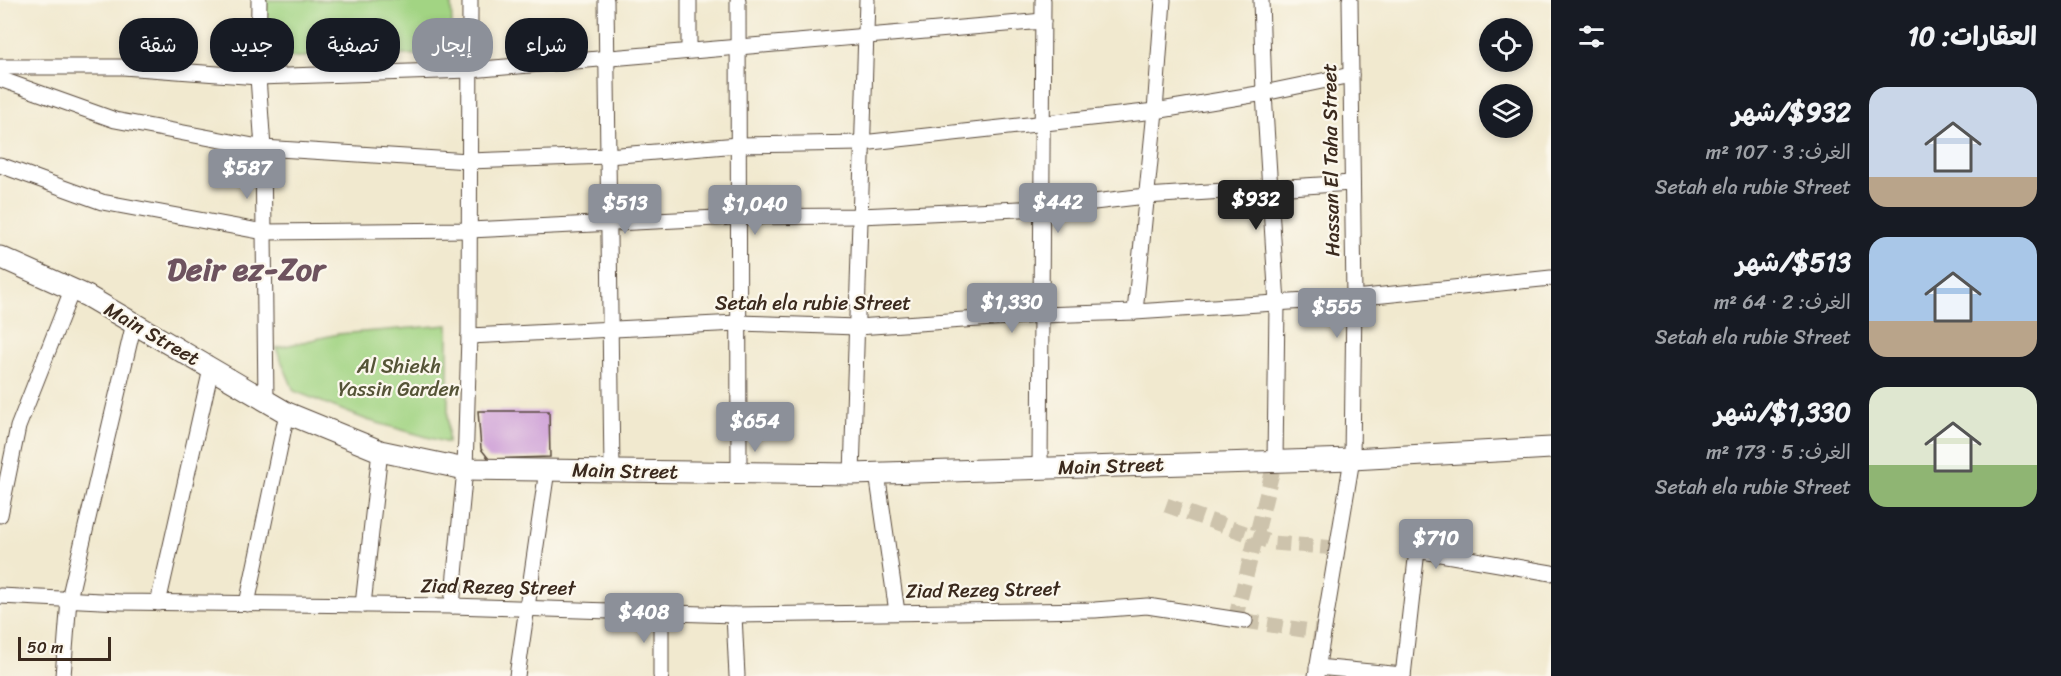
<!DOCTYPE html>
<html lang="ar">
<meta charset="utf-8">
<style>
:root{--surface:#171b24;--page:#20242c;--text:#f1f3f6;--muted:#9ea1a6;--accent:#8c9099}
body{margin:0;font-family:Sriracha,"Playpen Sans Arabic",sans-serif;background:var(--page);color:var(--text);direction:rtl;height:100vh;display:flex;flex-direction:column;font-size:22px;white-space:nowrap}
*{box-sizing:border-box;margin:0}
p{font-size:20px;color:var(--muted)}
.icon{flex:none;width:33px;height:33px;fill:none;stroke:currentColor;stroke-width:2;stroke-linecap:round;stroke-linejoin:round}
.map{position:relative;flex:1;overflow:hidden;direction:ltr}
.panel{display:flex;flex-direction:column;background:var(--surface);width:510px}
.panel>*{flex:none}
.guide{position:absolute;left:18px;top:18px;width:570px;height:54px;direction:rtl;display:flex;gap:12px}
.fabs{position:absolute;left:1479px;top:18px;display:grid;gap:12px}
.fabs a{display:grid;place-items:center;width:54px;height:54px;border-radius:50%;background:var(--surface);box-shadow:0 3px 9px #0003;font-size:30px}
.scale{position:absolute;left:18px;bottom:15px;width:93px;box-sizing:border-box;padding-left:6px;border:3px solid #3b2a1e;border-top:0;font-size:16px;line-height:21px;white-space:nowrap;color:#3b2a1e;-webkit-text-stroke:4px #fbf7ec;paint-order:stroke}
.price{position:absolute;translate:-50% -51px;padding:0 14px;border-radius:6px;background:var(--accent);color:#fff;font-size:20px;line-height:39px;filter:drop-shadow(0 2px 3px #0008)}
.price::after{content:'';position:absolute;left:50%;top:36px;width:18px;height:14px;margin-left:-9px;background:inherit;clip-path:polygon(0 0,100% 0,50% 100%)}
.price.on{background:#222;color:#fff}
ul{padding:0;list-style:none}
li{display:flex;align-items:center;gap:18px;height:150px;padding:0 24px}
li span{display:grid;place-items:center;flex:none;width:168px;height:120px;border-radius:18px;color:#555}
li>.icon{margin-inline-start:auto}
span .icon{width:72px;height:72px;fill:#fffc;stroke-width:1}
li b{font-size:26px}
h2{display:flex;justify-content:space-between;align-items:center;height:72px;padding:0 24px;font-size:26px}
.tag{padding:0 21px;border-radius:24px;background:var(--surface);box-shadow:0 3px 9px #0003;font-size:21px;line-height:54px}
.tag.on{background:var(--accent);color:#fff}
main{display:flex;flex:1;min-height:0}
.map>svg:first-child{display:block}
.green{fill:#a2d483;stroke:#6e7f50;stroke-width:1.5}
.building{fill:#cd9ed7}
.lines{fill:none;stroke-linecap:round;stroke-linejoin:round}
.minor-tunnel{stroke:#cdc3ac;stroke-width:15;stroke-dasharray:15 8;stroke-linecap:butt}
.minor-casing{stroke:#564739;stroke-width:17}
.secondary-casing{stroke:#564739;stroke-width:23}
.minor{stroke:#fff;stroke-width:15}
.secondary{stroke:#fff;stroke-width:21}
.labels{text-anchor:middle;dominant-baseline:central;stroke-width:4.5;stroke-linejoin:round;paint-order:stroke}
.street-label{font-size:20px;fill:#3b2a1e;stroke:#fbf7ec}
.park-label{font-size:20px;fill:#555437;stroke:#fbf7ec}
.town-label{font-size:32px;font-weight:bold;fill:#6e535f;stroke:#fbf7ec}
</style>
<main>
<section class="panel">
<h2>العقارات: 10<svg class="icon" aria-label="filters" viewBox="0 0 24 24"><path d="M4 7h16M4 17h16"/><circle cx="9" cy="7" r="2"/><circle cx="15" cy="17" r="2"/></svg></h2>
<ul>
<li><span style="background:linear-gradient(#c9d6e8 75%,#b9a48a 0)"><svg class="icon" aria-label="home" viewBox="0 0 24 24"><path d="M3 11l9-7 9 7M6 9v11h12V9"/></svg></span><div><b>$932/شهر</b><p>الغرف: 3 · 107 m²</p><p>Setah ela rubie Street</p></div></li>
<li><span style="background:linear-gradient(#a9c7e8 70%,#b9a48a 0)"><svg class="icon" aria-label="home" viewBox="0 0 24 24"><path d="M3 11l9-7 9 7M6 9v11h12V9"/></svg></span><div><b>$513/شهر</b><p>الغرف: 2 · 64 m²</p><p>Setah ela rubie Street</p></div></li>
<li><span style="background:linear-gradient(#dfe7d0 65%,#8fb573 0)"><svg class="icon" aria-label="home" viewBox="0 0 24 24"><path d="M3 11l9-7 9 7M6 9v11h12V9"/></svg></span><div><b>$1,330/شهر</b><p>الغرف: 5 · 173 m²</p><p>Setah ela rubie Street</p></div></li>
</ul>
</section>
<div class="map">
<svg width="1551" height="676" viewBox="0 0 1551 676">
<rect width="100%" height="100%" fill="#fbf7ec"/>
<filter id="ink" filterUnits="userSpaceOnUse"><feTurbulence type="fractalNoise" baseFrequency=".0167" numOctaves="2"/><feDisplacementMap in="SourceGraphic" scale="12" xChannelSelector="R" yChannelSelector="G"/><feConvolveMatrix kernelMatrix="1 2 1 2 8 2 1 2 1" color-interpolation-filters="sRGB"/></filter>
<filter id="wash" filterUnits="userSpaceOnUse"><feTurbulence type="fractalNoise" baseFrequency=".008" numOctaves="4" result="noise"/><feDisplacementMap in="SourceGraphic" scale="24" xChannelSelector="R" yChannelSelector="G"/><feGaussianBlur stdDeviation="1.35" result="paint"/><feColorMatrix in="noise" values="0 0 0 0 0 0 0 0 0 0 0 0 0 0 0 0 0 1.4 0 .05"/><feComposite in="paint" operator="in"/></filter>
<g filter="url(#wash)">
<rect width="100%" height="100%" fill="#f1e9cf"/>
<g class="green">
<polygon points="264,0 451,0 453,54 262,58"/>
<polygon points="448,325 448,443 367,420 294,391 276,348 338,334"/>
</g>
<g id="blocks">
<polygon class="building" points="478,411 549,411 550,457 489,459 481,449"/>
</g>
</g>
<g filter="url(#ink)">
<use href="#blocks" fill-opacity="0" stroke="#564739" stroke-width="1.5"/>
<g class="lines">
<g class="minor-tunnel">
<polyline points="1166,505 1273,543 1337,548"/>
<polyline points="1235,620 1275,461"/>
<polyline points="1245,621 1323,633"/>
</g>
<defs>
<g id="minor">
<polyline points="259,0 258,77 263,148 266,401"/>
<polyline points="606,0 612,471"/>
<polyline points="689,0 689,50"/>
<polyline points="738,0 739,473"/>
<polyline points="1261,0 1264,93 1277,304 1275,461"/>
<polyline points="0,67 123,67 258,77 470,70 1043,21"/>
<polyline points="0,79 115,120 263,148 469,161 608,156 738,145 862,143 1155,111 1264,93 1351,75"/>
<polyline points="0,165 102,202 264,232 470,230 738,217 860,216 1042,208 1146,196 1352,183"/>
<polyline points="1135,312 1155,111 1163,0"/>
<polyline points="469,336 738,323 857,327 1041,315 1135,312 1354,298 1551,278"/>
<polyline points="1040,468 1043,0"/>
<polyline points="877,473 897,612"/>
<polyline points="852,474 867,0"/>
<polyline points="0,515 18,427 72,290"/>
<polyline points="0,596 121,602 452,606 734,615 1095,610 1147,606 1245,621"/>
<polyline points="158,603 211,369"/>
<polyline points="247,604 287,413"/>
<polyline points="363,605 380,451"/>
<polyline points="452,606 465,469 469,336 470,0"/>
<polyline points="661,612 661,676"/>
<polyline points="734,615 737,676"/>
<polyline points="1317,667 1403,675"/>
<polyline points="63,676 69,599 134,323"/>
<polyline points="517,676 547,470"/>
<polyline points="1316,676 1352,459 1354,298 1350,0"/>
<polyline points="1403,676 1417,550 1551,573"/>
</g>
<polyline id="secondary" points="0,257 87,296 287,413 380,451 465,469 852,474 1352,459 1551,448"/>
</defs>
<use href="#minor" class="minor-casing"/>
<use href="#secondary" class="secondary-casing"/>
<use href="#minor" class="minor"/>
<use href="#secondary" class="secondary"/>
</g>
</g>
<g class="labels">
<g class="street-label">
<text transform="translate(1331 160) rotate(-91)">Hassan El Taha Street</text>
<text x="813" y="303">Setah ela rubie Street</text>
<text transform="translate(152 334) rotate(30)">Main Street</text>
<text transform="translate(1111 466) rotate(-2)">Main Street</text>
<text transform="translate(625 471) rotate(1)">Main Street</text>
<text transform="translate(498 587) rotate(1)">Ziad Rezeg Street</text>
<text transform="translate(983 590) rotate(-1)">Ziad Rezeg Street</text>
</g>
<g class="park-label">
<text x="399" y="366">Al Shiekh<tspan x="399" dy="23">Yassin Garden</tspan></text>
</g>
<g class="town-label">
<text x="246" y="269">Deir ez-Zor</text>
</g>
</g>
</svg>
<div class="fabs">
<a><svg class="icon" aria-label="locate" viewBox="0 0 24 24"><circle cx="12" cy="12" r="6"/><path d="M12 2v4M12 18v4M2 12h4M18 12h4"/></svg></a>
<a><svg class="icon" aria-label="layers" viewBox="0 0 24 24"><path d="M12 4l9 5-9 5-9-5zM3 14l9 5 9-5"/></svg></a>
</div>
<div class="scale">50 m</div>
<b class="price" style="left:247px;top:200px">$587</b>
<b class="price on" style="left:1256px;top:231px">$932</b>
<b class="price" style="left:1058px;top:234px">$442</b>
<b class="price" style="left:625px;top:235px">$513</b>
<b class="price" style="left:755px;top:236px">$1,040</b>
<b class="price" style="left:1012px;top:334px">$1,330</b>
<b class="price" style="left:1337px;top:339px">$555</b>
<b class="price" style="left:755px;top:453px">$654</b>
<b class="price" style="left:1436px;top:570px">$710</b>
<b class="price" style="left:644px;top:644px">$408</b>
<div class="guide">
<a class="tag">شراء</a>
<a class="tag on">إيجار</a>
<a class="tag">تصفية</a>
<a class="tag">جديد</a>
<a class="tag">شقة</a>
</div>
</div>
</main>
